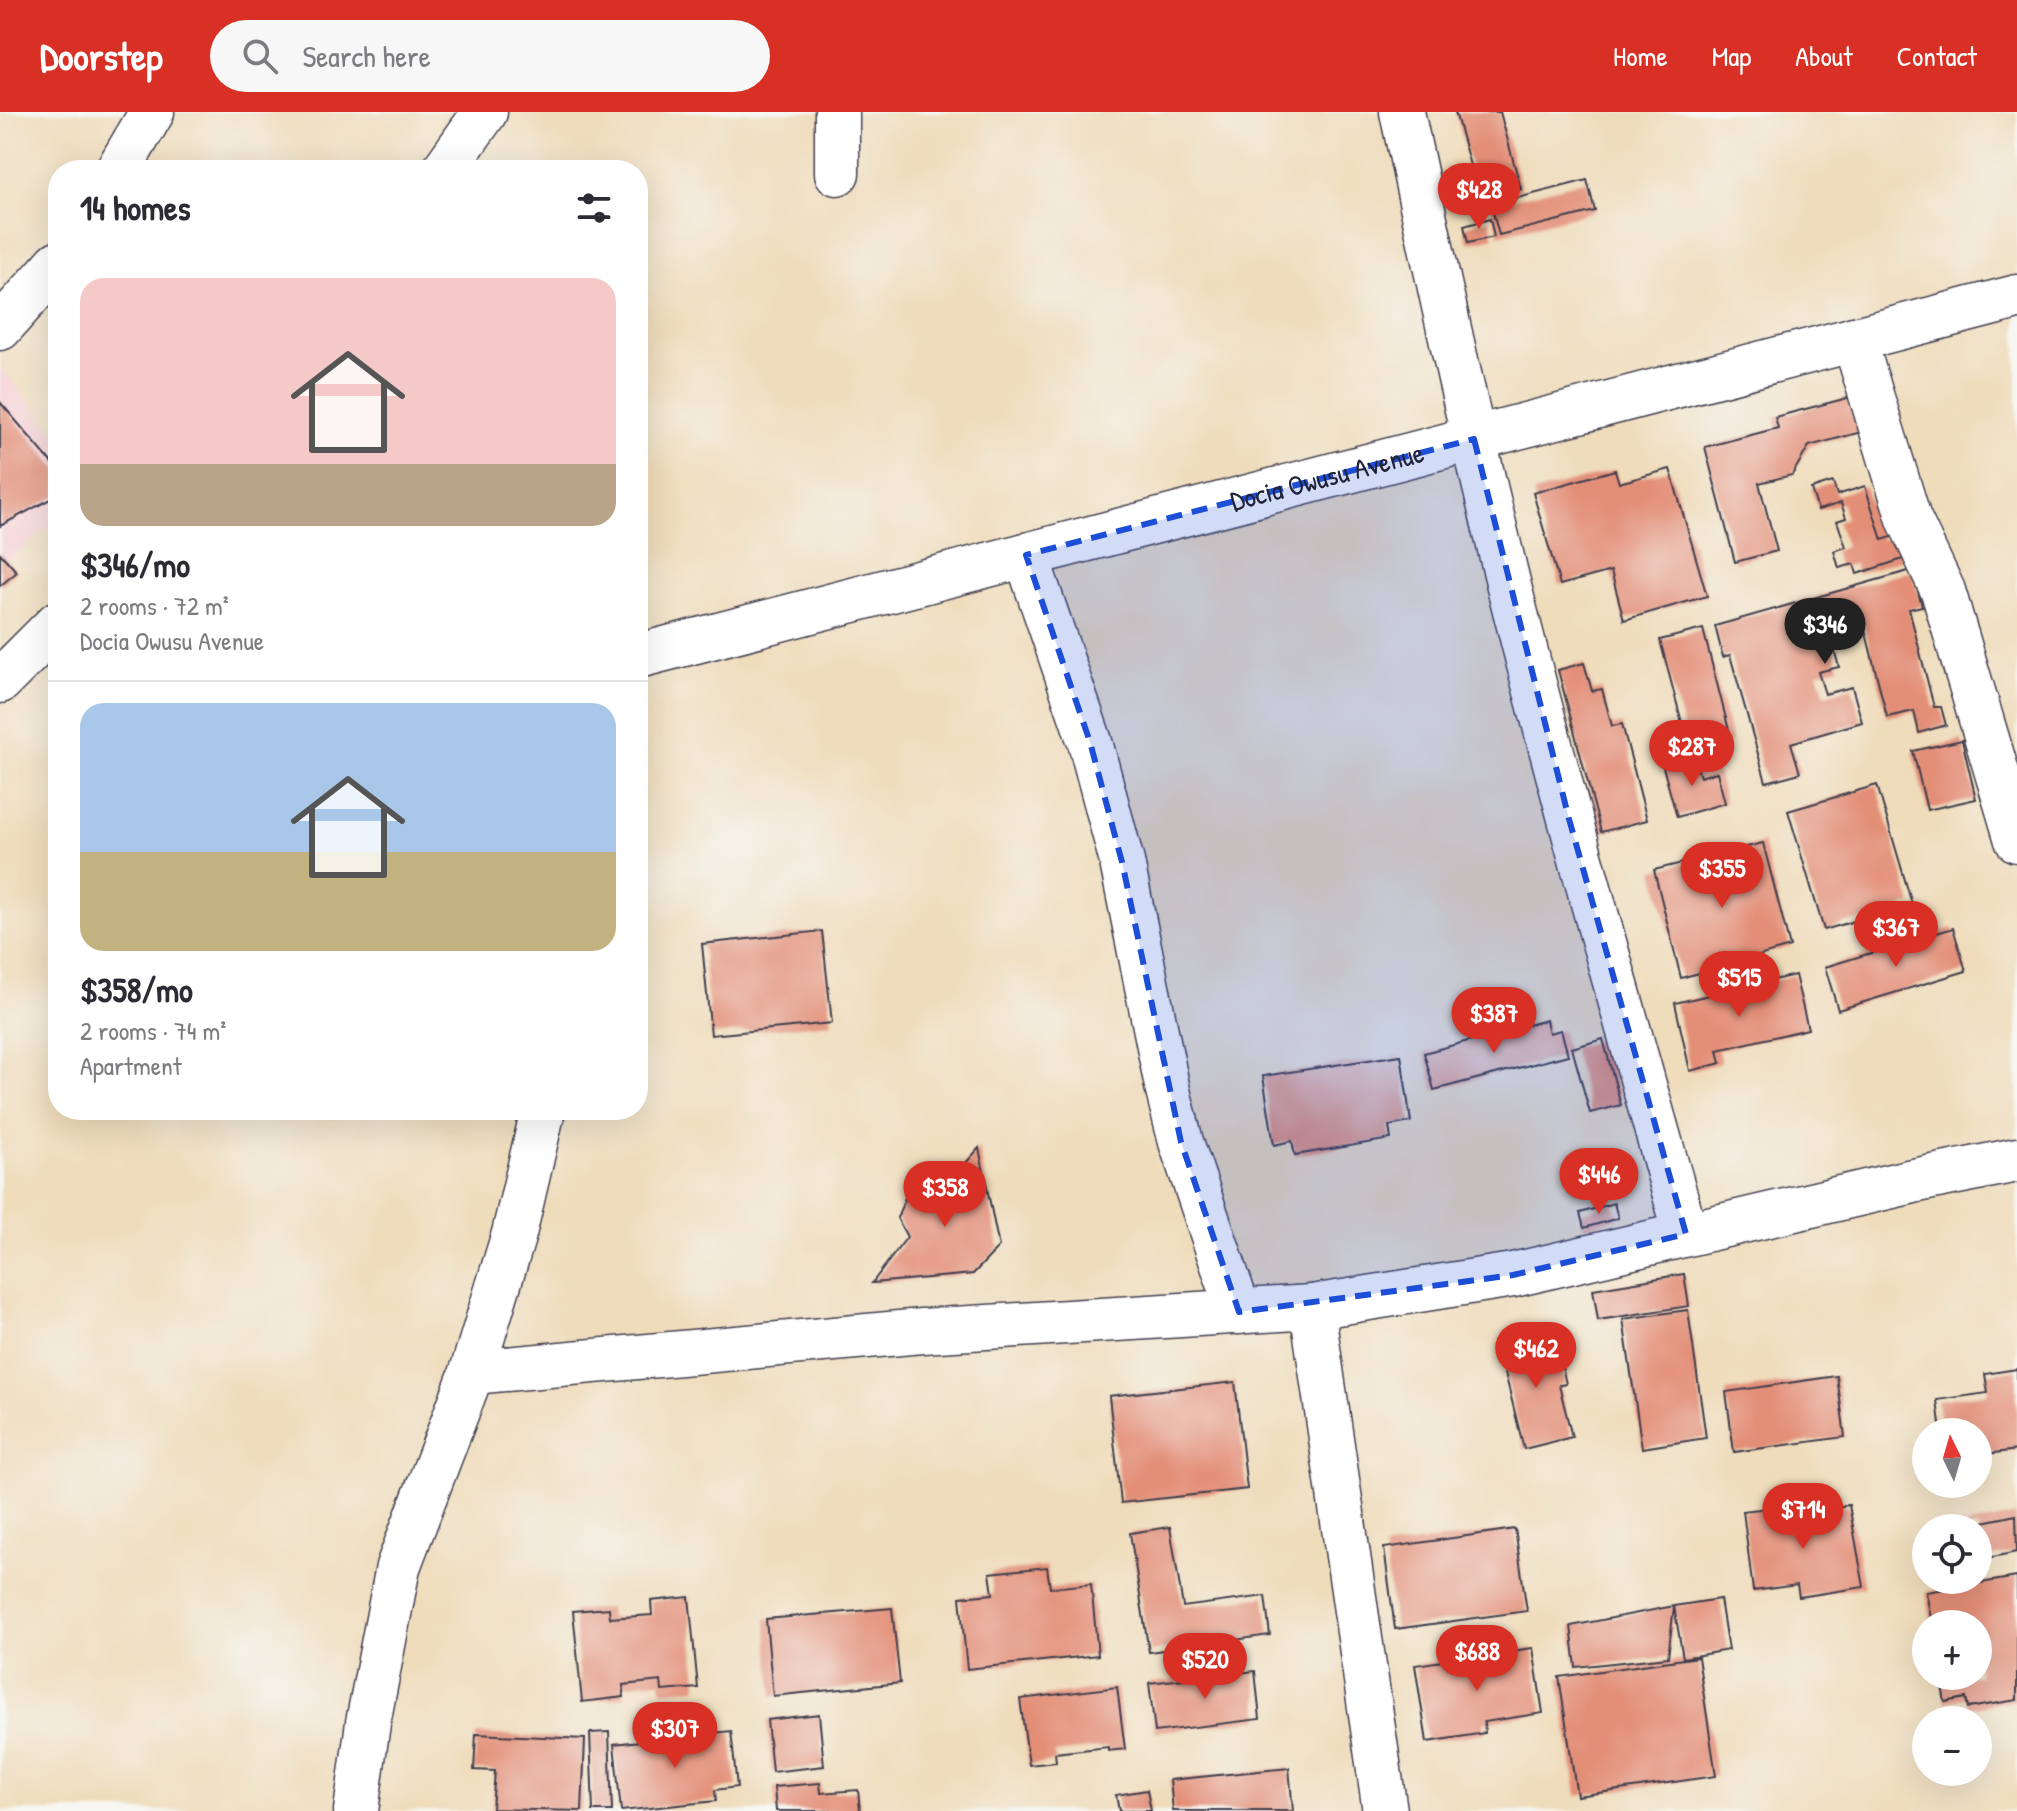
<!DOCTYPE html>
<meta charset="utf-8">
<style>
:root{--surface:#fff;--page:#f7f7f7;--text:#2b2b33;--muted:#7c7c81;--line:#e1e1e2;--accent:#d93025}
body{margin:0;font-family:"Patrick Hand",sans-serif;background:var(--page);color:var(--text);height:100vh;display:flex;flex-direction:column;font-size:30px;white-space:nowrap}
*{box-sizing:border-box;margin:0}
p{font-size:26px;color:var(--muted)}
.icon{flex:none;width:44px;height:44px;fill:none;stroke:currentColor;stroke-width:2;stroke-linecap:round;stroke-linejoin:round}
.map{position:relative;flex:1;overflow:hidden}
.sheet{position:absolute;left:48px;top:48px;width:600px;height:960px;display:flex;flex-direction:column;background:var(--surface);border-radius:32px;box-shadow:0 8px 32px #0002}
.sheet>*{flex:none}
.needle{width:52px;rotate:355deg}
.tools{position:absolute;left:1912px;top:1306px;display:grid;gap:16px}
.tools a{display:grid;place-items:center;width:80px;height:80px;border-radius:50%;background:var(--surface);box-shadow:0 8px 32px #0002;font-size:40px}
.price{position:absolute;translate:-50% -68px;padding:0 18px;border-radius:28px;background:var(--accent);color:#fff;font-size:26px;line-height:52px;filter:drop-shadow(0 2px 4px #0008)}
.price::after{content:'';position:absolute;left:50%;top:48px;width:24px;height:18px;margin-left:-12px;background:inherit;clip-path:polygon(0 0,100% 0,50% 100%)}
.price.current{background:#222;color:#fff}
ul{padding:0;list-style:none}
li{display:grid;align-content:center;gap:16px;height:424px;padding:0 32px}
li+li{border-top:2px solid var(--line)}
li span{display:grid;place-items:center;height:248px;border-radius:24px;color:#555}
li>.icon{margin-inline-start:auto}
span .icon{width:144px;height:144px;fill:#fffc;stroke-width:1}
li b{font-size:34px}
h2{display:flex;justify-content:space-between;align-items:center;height:96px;padding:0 32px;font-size:34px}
header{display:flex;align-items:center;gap:48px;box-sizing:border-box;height:112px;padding:0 40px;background:var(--accent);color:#fff}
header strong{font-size:38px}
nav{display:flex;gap:44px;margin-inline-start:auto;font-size:28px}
.search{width:560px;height:72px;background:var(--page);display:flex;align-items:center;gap:20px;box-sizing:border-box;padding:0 28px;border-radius:44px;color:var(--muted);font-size:30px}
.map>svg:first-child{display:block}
.built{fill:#f7cfd4}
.building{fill:#e38f78}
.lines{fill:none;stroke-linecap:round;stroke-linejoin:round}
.minor-casing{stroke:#413e4e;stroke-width:47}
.minor{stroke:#fff;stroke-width:44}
.marked{fill:#1d4ed8;fill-opacity:0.2;stroke:#1d4ed8;stroke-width:6;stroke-dasharray:16 10;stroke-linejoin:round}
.labels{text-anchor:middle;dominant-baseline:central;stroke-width:6;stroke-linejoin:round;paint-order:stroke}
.street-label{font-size:28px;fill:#22223b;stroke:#f6f6f2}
</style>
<header>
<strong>Doorstep</strong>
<div class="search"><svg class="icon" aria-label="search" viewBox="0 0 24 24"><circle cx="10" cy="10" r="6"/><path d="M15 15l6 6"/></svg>Search here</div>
<nav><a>Home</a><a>Map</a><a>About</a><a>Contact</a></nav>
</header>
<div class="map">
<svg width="2017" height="1699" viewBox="0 0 2017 1699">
<rect width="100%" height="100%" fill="#f6f6f2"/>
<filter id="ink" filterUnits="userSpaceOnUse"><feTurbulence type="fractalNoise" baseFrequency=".0125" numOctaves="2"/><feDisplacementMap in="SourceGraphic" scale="16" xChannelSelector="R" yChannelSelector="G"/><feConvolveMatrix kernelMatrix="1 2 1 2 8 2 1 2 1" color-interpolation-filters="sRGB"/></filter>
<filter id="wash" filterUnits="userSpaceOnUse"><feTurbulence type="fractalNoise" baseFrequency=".006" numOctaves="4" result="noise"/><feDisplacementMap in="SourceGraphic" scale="32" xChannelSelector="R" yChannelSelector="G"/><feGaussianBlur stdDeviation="1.8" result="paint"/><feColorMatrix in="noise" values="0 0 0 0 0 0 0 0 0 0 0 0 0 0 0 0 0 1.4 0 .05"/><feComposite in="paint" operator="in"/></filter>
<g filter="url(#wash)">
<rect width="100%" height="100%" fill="#efdcbb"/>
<polygon class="built" points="0,255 58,326 58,408 0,455"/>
<g id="blocks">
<g class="building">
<polygon points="1455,0 1500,0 1521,77 1480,89"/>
<polygon points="1587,68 1595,99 1499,123 1491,93"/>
<polygon points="1490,107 1494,125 1468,131 1464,114"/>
<polygon points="1855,284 1865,319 1809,334 1792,363 1759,371 1777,439 1735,450 1705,335 1778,316 1775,305"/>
<polygon points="0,290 58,358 58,383 0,414"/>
<polygon points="1670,357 1707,484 1624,508 1611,459 1560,473 1533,381 1615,358 1619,371"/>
<polygon points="1833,370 1837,383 1865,374 1882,428 1895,424 1903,447 1857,462 1854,452 1839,456 1834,439 1846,435 1837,409 1846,406 1841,391 1818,398 1811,377"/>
<polygon points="0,441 17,460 0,474"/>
<polygon points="1912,458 1922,494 1909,497 1934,595 1941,595 1946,613 1919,621 1914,599 1887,605 1863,509 1829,520 1839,555 1818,560 1825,582 1852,575 1862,610 1791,631 1800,661 1766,670 1730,543 1723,545 1715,514"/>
<polygon points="1703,517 1732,630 1690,641 1660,528"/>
<polygon points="1584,551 1592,579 1602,577 1612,614 1622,612 1647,708 1601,720 1558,558"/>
<polygon points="1962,628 1976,687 1927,698 1913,639"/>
<polygon points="1694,646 1700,665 1717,660 1725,691 1677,705 1663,655"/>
<polygon points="1877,673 1912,792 1824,818 1788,699"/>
<polygon points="1763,731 1790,835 1681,866 1654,758"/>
<polygon points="1953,816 1966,859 1838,898 1825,855"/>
<polygon points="822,819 832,911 711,923 702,832"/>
<polygon points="1795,863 1808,917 1718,938 1721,951 1690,959 1675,891"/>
<polygon points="1546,908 1549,921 1561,918 1568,943 1434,978 1424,941"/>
<polygon points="1603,927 1621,993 1590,1001 1572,936"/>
<polygon points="1401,943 1411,1010 1389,1014 1391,1027 1295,1043 1292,1029 1274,1033 1263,964"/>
<polygon points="979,1036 999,1135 973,1162 872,1171 907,1125 897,1106 905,1086 925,1073 944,1076"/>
<polygon points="1614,1091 1618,1106 1584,1116 1580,1101"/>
<polygon points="1684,1162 1689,1194 1598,1208 1593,1177"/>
<polygon points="1688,1198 1706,1326 1642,1336 1623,1207"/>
<polygon points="1548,1221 1554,1242 1559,1241 1566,1272 1559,1273 1572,1325 1524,1337 1498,1233"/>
<polygon points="2017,1257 2017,1338 1978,1343 1978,1320 1941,1320 1937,1288 1988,1281 1985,1262"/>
<polygon points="1837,1264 1845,1325 1734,1340 1726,1280"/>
<polygon points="1235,1270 1247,1377 1121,1391 1109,1284"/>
<polygon points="1849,1393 1864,1475 1799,1485 1797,1473 1753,1479 1743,1399 1777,1395 1779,1404"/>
<polygon points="2016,1403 2017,1440 1978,1448 1978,1416 1955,1416"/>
<polygon points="1170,1415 1183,1495 1265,1484 1270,1523 1149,1540 1130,1421"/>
<polygon points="1515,1417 1527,1499 1395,1517 1384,1436"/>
<polygon points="1047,1455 1050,1476 1091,1472 1098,1543 967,1557 960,1485 993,1482 990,1461"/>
<polygon points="2017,1465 2017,1588 1968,1596 1966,1586 1945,1590 1940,1564 1978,1564 1978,1512 1932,1512 1926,1480"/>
<polygon points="689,1485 698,1576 662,1579 661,1569 623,1573 624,1585 582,1590 573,1499 609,1496 610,1506 652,1503 651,1489"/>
<polygon points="1720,1487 1728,1538 1683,1546 1674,1494 1668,1545 1576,1555 1571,1514 1674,1494"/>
<polygon points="892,1496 900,1571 773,1584 766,1507"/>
<polygon points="1533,1536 1543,1601 1484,1610 1485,1621 1427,1630 1415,1553"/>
<polygon points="1698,1545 1716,1664 1577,1684 1559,1565"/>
<polygon points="1255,1559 1260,1607 1155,1620 1149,1571"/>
<polygon points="1117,1575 1125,1637 1108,1639 1108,1635 1055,1641 1056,1650 1029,1653 1020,1587"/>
<polygon points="819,1602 824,1654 772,1660 767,1608"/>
<polygon points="731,1619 737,1675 715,1678 716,1689 621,1699 614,1632"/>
<polygon points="609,1620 612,1699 593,1699 590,1621"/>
<polygon points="476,1622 585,1627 582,1699 492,1697 495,1659 474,1658"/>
<polygon points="1289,1656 1293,1699 1173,1699 1170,1668"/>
<polygon points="820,1671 821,1681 858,1678 860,1699 776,1699 774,1675"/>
<polygon points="1147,1678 1151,1699 1119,1699 1116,1683"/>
</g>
</g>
</g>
<g filter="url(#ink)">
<use href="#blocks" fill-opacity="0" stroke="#413e4e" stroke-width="2"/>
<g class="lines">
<defs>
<g id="minor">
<polyline points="837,0 837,61"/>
<path d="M 1402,0 C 1438,168 1474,336 1516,502 C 1569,710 1628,916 1686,1122"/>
<polyline points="118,58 152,0"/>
<polyline points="444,58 485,0"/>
<polyline points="0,216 58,151"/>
<polyline points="1854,227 1909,407 1943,479 2017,728"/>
<polyline points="1026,443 1090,630 1122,750 1168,979 1181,1030 1239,1200"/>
<path id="s1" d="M 638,544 L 2017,185"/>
<polyline points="0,569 58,511"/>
<polyline points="1312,1195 1385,1699"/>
<polyline points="472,1260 922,1219 1312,1195 1513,1163 1913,1069 2017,1048"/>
<polyline points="356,1699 368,1611 398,1455 472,1260 514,1122 543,998"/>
</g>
</defs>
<use href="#minor" class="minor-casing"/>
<use href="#minor" class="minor"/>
</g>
</g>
<path class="marked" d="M 1474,327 L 1569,707 L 1686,1122 L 1513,1163 L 1239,1200 L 1181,1030 L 1122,750 L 1090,630 L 1026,443 Z"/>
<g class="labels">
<g class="street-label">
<text stroke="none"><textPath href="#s1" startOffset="712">Docia Owusu Avenue</textPath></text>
</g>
</g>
</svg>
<div class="tools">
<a><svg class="needle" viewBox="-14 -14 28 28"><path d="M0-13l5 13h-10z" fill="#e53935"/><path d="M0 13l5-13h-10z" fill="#7c7c81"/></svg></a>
<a><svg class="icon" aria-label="locate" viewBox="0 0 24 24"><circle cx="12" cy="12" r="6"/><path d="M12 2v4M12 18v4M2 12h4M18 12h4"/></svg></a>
<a>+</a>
<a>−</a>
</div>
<b class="price" style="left:1479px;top:119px">$428</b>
<b class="price current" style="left:1825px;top:554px">$346</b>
<b class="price" style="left:1692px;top:676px">$287</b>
<b class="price" style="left:1722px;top:798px">$355</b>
<b class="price" style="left:1896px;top:857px">$367</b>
<b class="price" style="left:1739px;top:907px">$515</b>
<b class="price" style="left:1494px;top:943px">$387</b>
<b class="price" style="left:1599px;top:1104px">$446</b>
<b class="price" style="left:945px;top:1117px">$358</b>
<b class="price" style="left:1536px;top:1278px">$462</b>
<b class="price" style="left:1803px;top:1439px">$714</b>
<b class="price" style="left:1477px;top:1581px">$688</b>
<b class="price" style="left:1205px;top:1589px">$520</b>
<b class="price" style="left:675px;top:1658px">$307</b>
<section class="sheet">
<h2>14 homes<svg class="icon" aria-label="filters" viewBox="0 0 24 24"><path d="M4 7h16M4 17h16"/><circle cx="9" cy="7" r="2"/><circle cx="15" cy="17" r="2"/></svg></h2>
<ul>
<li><span style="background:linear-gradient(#f6c9c9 75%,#b9a48a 0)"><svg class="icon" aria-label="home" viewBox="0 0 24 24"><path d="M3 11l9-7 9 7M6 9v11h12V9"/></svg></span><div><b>$346/mo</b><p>2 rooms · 72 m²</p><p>Docia Owusu Avenue</p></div></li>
<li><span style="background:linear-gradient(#a9c7e8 60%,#c2b280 0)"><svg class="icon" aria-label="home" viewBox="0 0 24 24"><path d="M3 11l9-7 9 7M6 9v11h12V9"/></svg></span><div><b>$358/mo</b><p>2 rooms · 74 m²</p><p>Apartment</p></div></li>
</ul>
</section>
</div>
